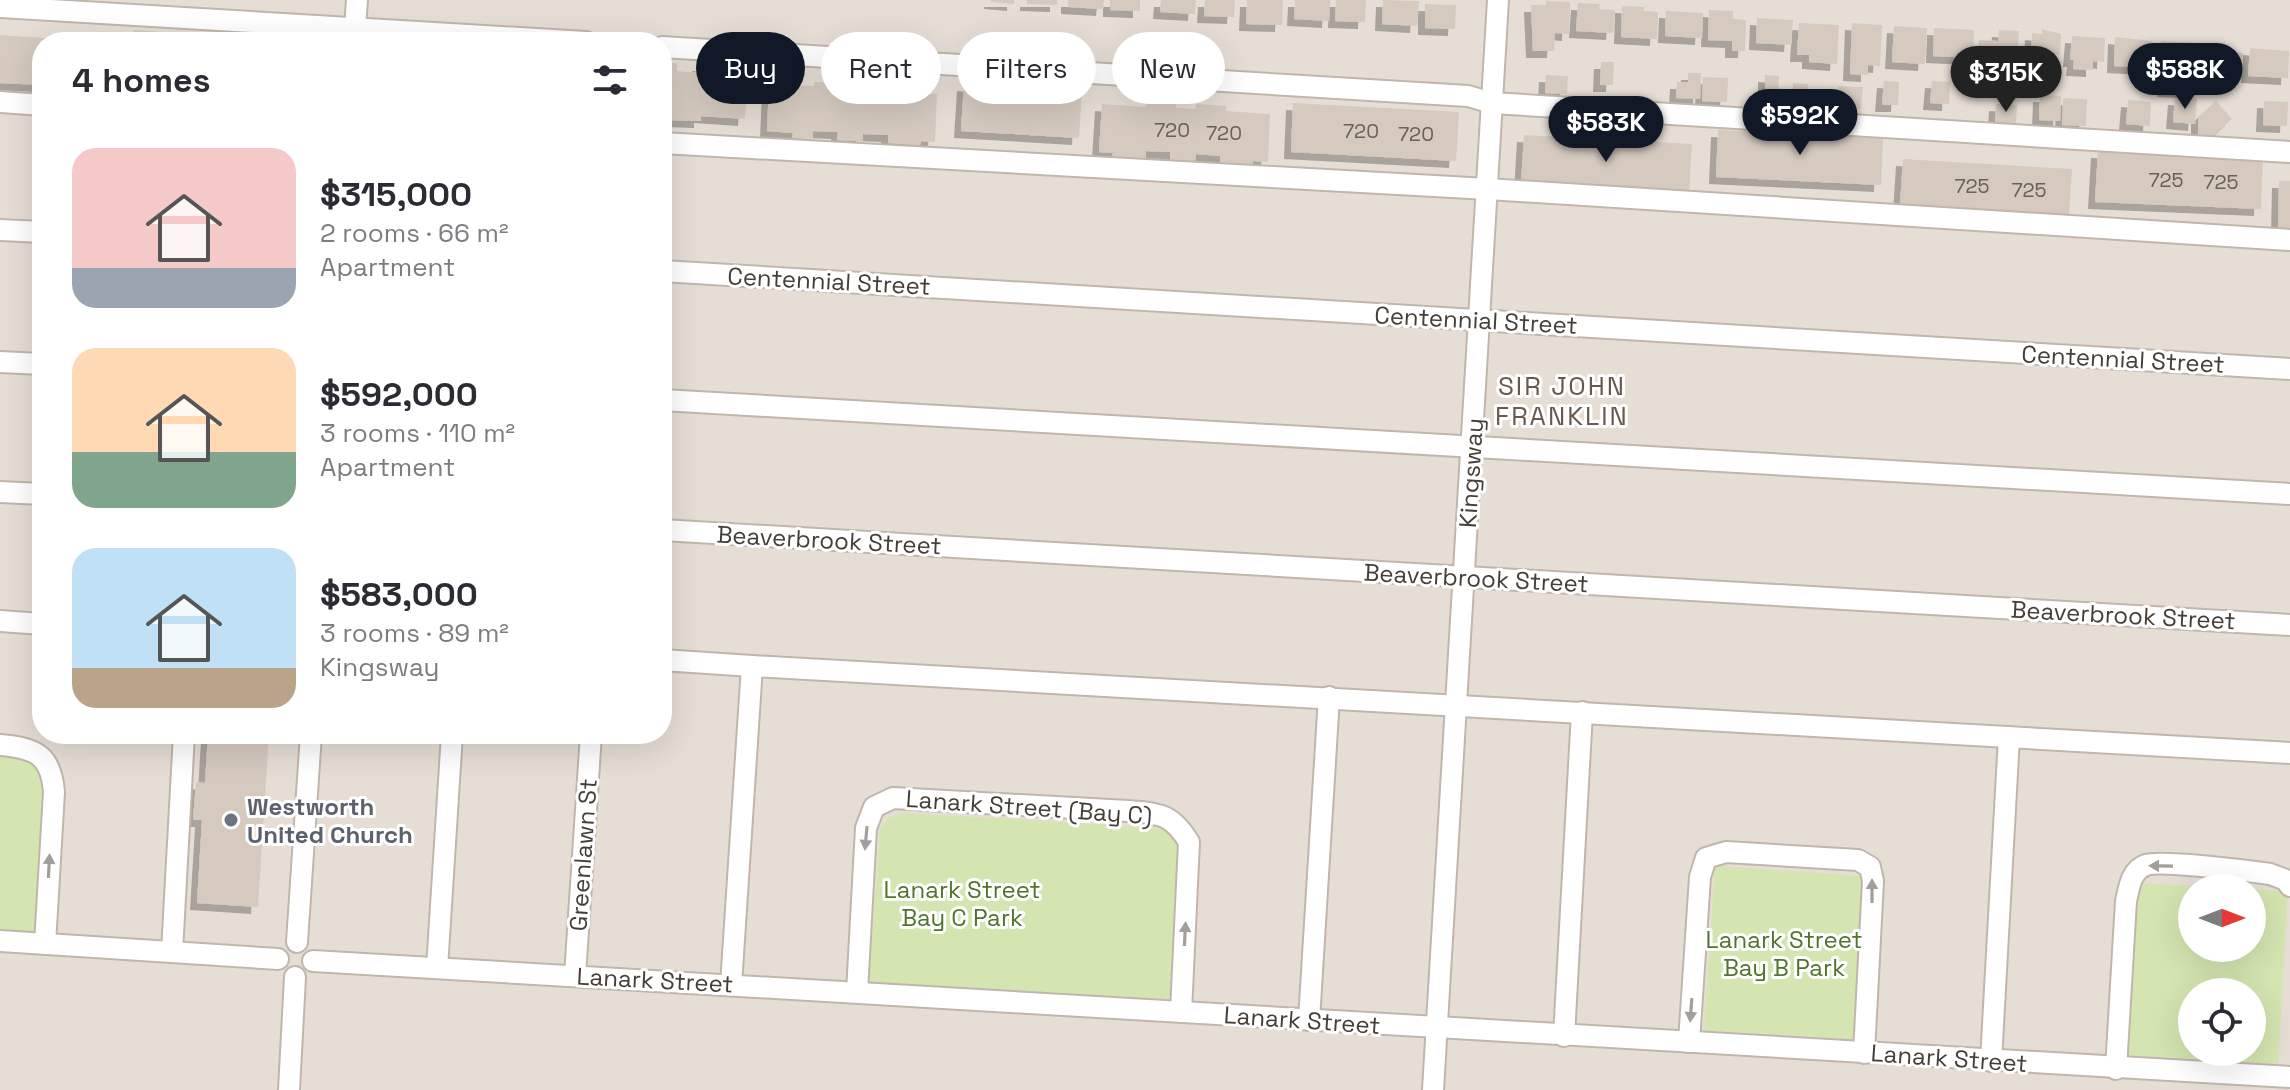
<!DOCTYPE html>
<meta charset="utf-8">
<style>
:root{--surface:#fff;--page:#f2f2f3;--text:#2b2b33;--muted:#7c7c81;--accent:#111827}
body{margin:0;font-family:"Space Grotesk",sans-serif;background:var(--page);color:var(--text);height:100vh;display:flex;flex-direction:column;font-size:30px;white-space:nowrap}
*{box-sizing:border-box;margin:0}
p{font-size:26px;color:var(--muted)}
.icon{flex:none;width:44px;height:44px;fill:none;stroke:currentColor;stroke-width:2;stroke-linecap:round;stroke-linejoin:round}
.map{position:relative;flex:1;overflow:hidden}
.sheet{position:absolute;left:32px;top:32px;width:640px;height:712px;display:flex;flex-direction:column;background:var(--surface);border-radius:32px;box-shadow:0 8px 32px #0002}
.sheet>*{flex:none}
.hud{position:absolute;left:696px;top:32px;width:760px;height:72px;display:flex;gap:16px}
.needle{width:52px;rotate:90deg}
.controls{position:absolute;left:2178px;top:874px;display:grid;gap:16px}
.controls a{display:grid;place-items:center;width:88px;height:88px;border-radius:50%;background:var(--surface);box-shadow:0 8px 32px #0002;font-size:40px}
.price{position:absolute;translate:-50% -68px;padding:0 18px;border-radius:28px;background:var(--accent);color:#fff;font-size:26px;line-height:52px;filter:drop-shadow(0 2px 4px #0008)}
.price::after{content:'';position:absolute;left:50%;top:48px;width:24px;height:18px;margin-left:-12px;background:inherit;clip-path:polygon(0 0,100% 0,50% 100%)}
.price.selected{background:#222;color:#fff}
ul{padding:0;list-style:none}
li{display:flex;align-items:center;gap:24px;height:200px;padding:0 40px}
li span{display:grid;place-items:center;flex:none;width:224px;height:160px;border-radius:24px;color:#555}
li>.icon{margin-inline-start:auto}
span .icon{width:96px;height:96px;fill:#fffc;stroke-width:1}
li b{font-size:34px}
h2{display:flex;justify-content:space-between;align-items:center;height:96px;padding:0 40px;font-size:34px}
.chip{padding:0 28px;border-radius:36px;background:var(--surface);box-shadow:0 8px 32px #0002;font-size:28px;line-height:72px}
.chip.selected{background:var(--accent);color:#fff}
.map>svg:first-child{display:block}
.residential{fill:#e6ded5;fill-rule:evenodd}
.green{fill:#d4e5b1;fill-rule:evenodd}
.building{fill:#d6cabf;filter:url(#shadow)}
.lines{fill:none;stroke-linecap:round;stroke-linejoin:round}
.minor-casing{stroke:#c0b6ac;stroke-width:24}
.minor{stroke:#fff;stroke-width:20}
.oneway{fill:#a29e9a}
.worship-dot{fill:#6b7280;stroke:#fff;stroke-width:3}
.labels{text-anchor:middle;dominant-baseline:central;stroke-width:6;stroke-linejoin:round;paint-order:stroke}
.number-label{font-size:20px;fill:#696058}
.street-label{font-size:24px;fill:#453d36;stroke:#fff}
.worship-label{font-size:24px;font-weight:bold;fill:#5b616d;stroke:#fff;text-anchor:start}
.park-label{font-size:24px;fill:#51742c;stroke:#fff}
.neighbourhood-label{font-size:26px;letter-spacing:2px;fill:#67594e;stroke:#fff}
</style>
<div class="map">
<svg width="2290" height="1090" viewBox="0 0 2290 1090">
<defs>
<filter id="shadow"><feDropShadow dx="-7" dy="7" stdDeviation="0" flood-color="#0004"/></filter>
</defs>
<rect width="100%" height="100%" fill="#f2ede6"/>
<path class="residential" d="M 0,0 L 2290,0 L 2290,1090 L 0,1090 ZM 42,42 L 662,42 L 662,734 L 42,734 ZM 2192,888 L 2252,888 L 2252,948 L 2192,948 ZM 2192,992 L 2252,992 L 2252,1052 L 2192,1052 Z"/>
<g class="green">
<polygon points="0,745 44,758 45,944 0,941"/>
<polygon points="905,813 1161,828 1173,836 1178,844 1174,999 869,985 880,829 888,818"/>
<polygon points="1715,866 1864,876 1853,1039 1704,1030"/>
<path d="M 2138,883 L 2229,888 L 2192,888 L 2192,948 L 2252,948 L 2252,889 L 2288,891 L 2278,1064 L 2127,1055 ZM 2192,992 L 2252,992 L 2252,1052 L 2192,1052 Z"/>
</g>
<g class="building">
<polygon points="991,0 1014,0 1014,4 991,2"/>
<polygon points="1027,0 1057,0 1057,5 1027,4"/>
<polygon points="1068,0 1104,0 1103,9 1068,7"/>
<polygon points="1110,0 1140,0 1140,11 1110,10"/>
<polygon points="1161,0 1196,0 1195,14 1160,12"/>
<polygon points="1205,0 1235,0 1234,17 1204,16"/>
<polygon points="1247,0 1283,0 1282,25 1246,24"/>
<polygon points="1295,0 1330,0 1329,21 1294,19"/>
<polygon points="1336,0 1366,0 1365,22 1335,21"/>
<polygon points="1383,0 1419,1 1417,26 1382,24"/>
<polygon points="1546,1 1570,2 1569,34 1555,33 1554,51 1533,51 1531,5 1546,5"/>
<polygon points="1578,3 1600,4 1599,9 1615,10 1613,33 1576,31"/>
<polygon points="1425,4 1456,5 1455,29 1425,28"/>
<polygon points="1622,6 1644,7 1644,11 1658,12 1657,39 1621,37"/>
<polygon points="1709,10 1733,11 1733,19 1746,20 1745,51 1732,51 1732,41 1708,40"/>
<polygon points="1666,11 1703,13 1702,38 1665,36"/>
<polygon points="1757,18 1793,20 1791,45 1756,43"/>
<polygon points="1799,23 1839,25 1837,64 1809,62 1809,55 1797,55"/>
<polygon points="1852,23 1882,25 1880,66 1868,65 1868,75 1850,74"/>
<polygon points="1894,26 1927,28 1925,64 1892,62"/>
<polygon points="1934,28 1974,30 1973,58 1933,56"/>
<polygon points="2042,29 2061,34 2060,55 2031,53 2032,33 2042,34"/>
<polygon points="134,30 280,40 280,42 133,42"/>
<polygon points="1999,30 2019,31 2016,69 1977,66 1979,40 1998,41"/>
<polygon points="0,35 73,40 73,42 42,42 42,85 0,83"/>
<polygon points="2072,36 2105,38 2104,62 2093,61 2093,70 2073,69 2074,60 2070,60"/>
<polygon points="2115,37 2153,41 2151,68 2114,66"/>
<polygon points="2161,41 2199,43 2198,72 2187,72 2186,91 2164,90 2166,70 2159,70"/>
<polygon points="2206,46 2230,48 2230,52 2243,53 2242,76 2205,74"/>
<polygon points="2250,48 2289,51 2288,78 2248,76"/>
<polygon points="1601,62 1614,62 1613,85 1600,85"/>
<polygon points="662,63 677,63 677,71 688,72 698,72 699,64 748,67 745,119 701,116 701,121 671,120 671,116 662,115"/>
<polygon points="1688,73 1701,73 1700,99 1676,98 1677,82 1688,82"/>
<polygon points="1546,75 1568,76 1567,94 1545,93"/>
<polygon points="1765,75 1779,76 1778,96 1765,95"/>
<polygon points="1703,77 1728,78 1727,102 1702,101"/>
<polygon points="1884,81 1899,82 1898,105 1882,105"/>
<polygon points="1932,81 1950,82 1949,104 1930,103"/>
<polygon points="814,82 844,83 844,88 863,89 863,84 893,86 893,92 937,94 935,142 921,141 920,145 888,143 888,135 863,134 863,141 837,140 838,132 813,131 813,139 792,138 793,133 767,131 769,84 814,86"/>
<polygon points="1793,83 1808,84 1807,105 1792,104"/>
<polygon points="964,84 1082,92 1079,138 961,131"/>
<polygon points="1838,86 1863,87 1861,109 1837,107"/>
<polygon points="2040,95 2061,96 2060,121 2039,120"/>
<polygon points="2063,98 2087,99 2086,126 2062,125"/>
<polygon points="2175,98 2197,99 2195,124 2173,122"/>
<polygon points="2128,100 2151,102 2150,126 2126,124"/>
<polygon points="2216,101 2232,119 2214,135 2198,135 2198,117"/>
<polygon points="2264,101 2288,102 2287,126 2263,125"/>
<polygon points="1146,102 1176,103 1176,108 1195,109 1196,104 1226,106 1226,111 1270,114 1268,162 1253,161 1253,165 1220,163 1220,156 1196,154 1195,162 1170,160 1170,152 1146,151 1146,159 1112,157 1113,153 1099,152 1102,104 1146,107"/>
<polygon points="1293,103 1459,112 1456,161 1291,152"/>
<polygon points="1996,104 2017,105 2016,124 1995,123"/>
<polygon points="1718,130 1883,137 1881,185 1716,177"/>
<polygon points="1524,135 1692,144 1689,193 1521,184"/>
<polygon points="2098,151 2263,159 2261,209 2095,202"/>
<polygon points="1903,159 2072,169 2069,216 1900,205"/>
<polygon points="2279,181 2290,181 2290,228 2278,228"/>
<polygon points="208,734 269,734 258,907 197,903 202,820 193,820 196,782 205,783"/>
</g>
<g class="lines">
<defs>
<g id="minor">
<polyline points="0,7 586,42"/>
<polyline points="355,28 357,0"/>
<polyline points="662,47 1468,96 1492,103 2290,152"/>
<polyline points="0,102 42,105"/>
<polyline points="662,143 1488,189 2290,240"/>
<polyline points="0,230 42,232"/>
<polyline points="662,271 2290,369"/>
<polyline points="0,362 42,364"/>
<polyline points="662,400 2290,494"/>
<polyline points="0,492 42,494"/>
<polyline points="662,530 2290,625"/>
<polyline points="0,621 42,624"/>
<polyline points="662,660 752,666"/>
<path d="M 0,745 C 36,748 51,755 54,792 L 45,944"/>
<polyline points="0,941 278,959"/>
<polyline points="297,942 311,734"/>
<polyline points="172,952 184,734"/>
<polyline points="313,961 2290,1077"/>
<polyline points="437,968 452,734"/>
<polyline points="575,976 591,734"/>
<polyline points="731,985 752,666 2290,753"/>
<path d="M 857,992 L 866,828 L 874,807 L 893,798 L 1128,811 C 1160,814 1171,813 1189,842 L 1181,1012"/>
<polyline points="1309,1020 1329,697"/>
<polyline points="1564,1036 1582,712"/>
<polyline points="1689,1042 1700,877 1706,858 1726,852 1858,860 1870,867 1873,881 1864,1053"/>
<polyline points="1991,1061 2009,737"/>
<path d="M 2116,1069 L 2126,901 C 2129,888 2131,870 2146,865 C 2162,860 2249,871 2270,874 L 2286,880 L 2290,886"/>
<polyline points="289,1090 295,977"/>
<polyline points="1433,1090 1498,0"/>
</g>
</defs>
<use href="#minor" class="minor-casing"/>
<use href="#minor" class="minor"/>
</g>
<defs><path id="oneway-solid" d="M-6-.8H1V-3.2L6.5 0L1 3.2V.8H-6Z" transform="scale(2)"/></defs>
<g class="oneway">
<use href="#oneway-solid" transform="translate(866 838) rotate(95)"/>
<use href="#oneway-solid" transform="translate(49 866) rotate(-87)"/>
<use href="#oneway-solid" transform="translate(2161 866) rotate(-179)"/>
<use href="#oneway-solid" transform="translate(1872 891) rotate(-90)"/>
<use href="#oneway-solid" transform="translate(1185 934) rotate(-87)"/>
<use href="#oneway-solid" transform="translate(1691 1010) rotate(94)"/>
</g>
<circle class="worship-dot" cx="231" cy="820" r="8"/>
<g class="labels">
<g class="number-label">
<text x="1172" y="130">720</text>
<text x="1361" y="131">720</text>
<text x="1224" y="133">720</text>
<text x="1416" y="134">720</text>
<text x="2166" y="180">725</text>
<text x="2221" y="182">725</text>
<text x="1972" y="186">725</text>
<text x="2029" y="190">725</text>
</g>
<g class="street-label">
<text transform="translate(829 281) rotate(3)">Centennial Street</text>
<text transform="translate(1476 320) rotate(3)">Centennial Street</text>
<text transform="translate(2123 359) rotate(3)">Centennial Street</text>
<text transform="translate(1471 473) rotate(-86)">Kingsway</text>
<text transform="translate(829 540) rotate(3)">Beaverbrook Street</text>
<text transform="translate(1476 578) rotate(3)">Beaverbrook Street</text>
<text transform="translate(2123 615) rotate(3)">Beaverbrook Street</text>
<text transform="translate(1029 807) rotate(4)">Lanark Street (Bay C)</text>
<text transform="translate(583 855) rotate(-86)">Greenlawn St</text>
<text transform="translate(655 980) rotate(3)">Lanark Street</text>
<text transform="translate(1302 1020) rotate(4)">Lanark Street</text>
<text transform="translate(1949 1058) rotate(4)">Lanark Street</text>
</g>
<g class="worship-label">
<text x="247" y="806">Westworth<tspan x="247" dy="28">United Church</tspan></text>
</g>
<g class="park-label">
<text x="962" y="889">Lanark Street<tspan x="962" dy="28">Bay C Park</tspan></text>
<text x="1784" y="939">Lanark Street<tspan x="1784" dy="28">Bay B Park</tspan></text>
</g>
<g class="neighbourhood-label">
<text x="1562" y="386">SIR JOHN<tspan x="1562" dy="30">FRANKLIN</tspan></text>
</g>
</g>
</svg>
<div class="controls">
<a><svg class="needle" viewBox="-14 -14 28 28"><path d="M0-13l5 13h-10z" fill="#e53935"/><path d="M0 13l5-13h-10z" fill="#7c7c81"/></svg></a>
<a><svg class="icon" aria-label="locate" viewBox="0 0 24 24"><circle cx="12" cy="12" r="6"/><path d="M12 2v4M12 18v4M2 12h4M18 12h4"/></svg></a>
</div>
<b class="price" style="left:2185px;top:111px">$588K</b>
<b class="price selected" style="left:2006px;top:114px">$315K</b>
<b class="price" style="left:1800px;top:157px">$592K</b>
<b class="price" style="left:1606px;top:164px">$583K</b>
<div class="hud">
<a class="chip selected">Buy</a>
<a class="chip">Rent</a>
<a class="chip">Filters</a>
<a class="chip">New</a>
</div>
<section class="sheet">
<h2>4 homes<svg class="icon" aria-label="filters" viewBox="0 0 24 24"><path d="M4 7h16M4 17h16"/><circle cx="9" cy="7" r="2"/><circle cx="15" cy="17" r="2"/></svg></h2>
<ul>
<li><span style="background:linear-gradient(#f6c9c9 75%,#9aa5b1 0)"><svg class="icon" aria-label="home" viewBox="0 0 24 24"><path d="M3 11l9-7 9 7M6 9v11h12V9"/></svg></span><div><b>$315,000</b><p>2 rooms · 66 m²</p><p>Apartment</p></div></li>
<li><span style="background:linear-gradient(#ffd9b3 65%,#7fa58c 0)"><svg class="icon" aria-label="home" viewBox="0 0 24 24"><path d="M3 11l9-7 9 7M6 9v11h12V9"/></svg></span><div><b>$592,000</b><p>3 rooms · 110 m²</p><p>Apartment</p></div></li>
<li><span style="background:linear-gradient(#bfe0f5 75%,#b9a48a 0)"><svg class="icon" aria-label="home" viewBox="0 0 24 24"><path d="M3 11l9-7 9 7M6 9v11h12V9"/></svg></span><div><b>$583,000</b><p>3 rooms · 89 m²</p><p>Kingsway</p></div></li>
</ul>
</section>
</div>
